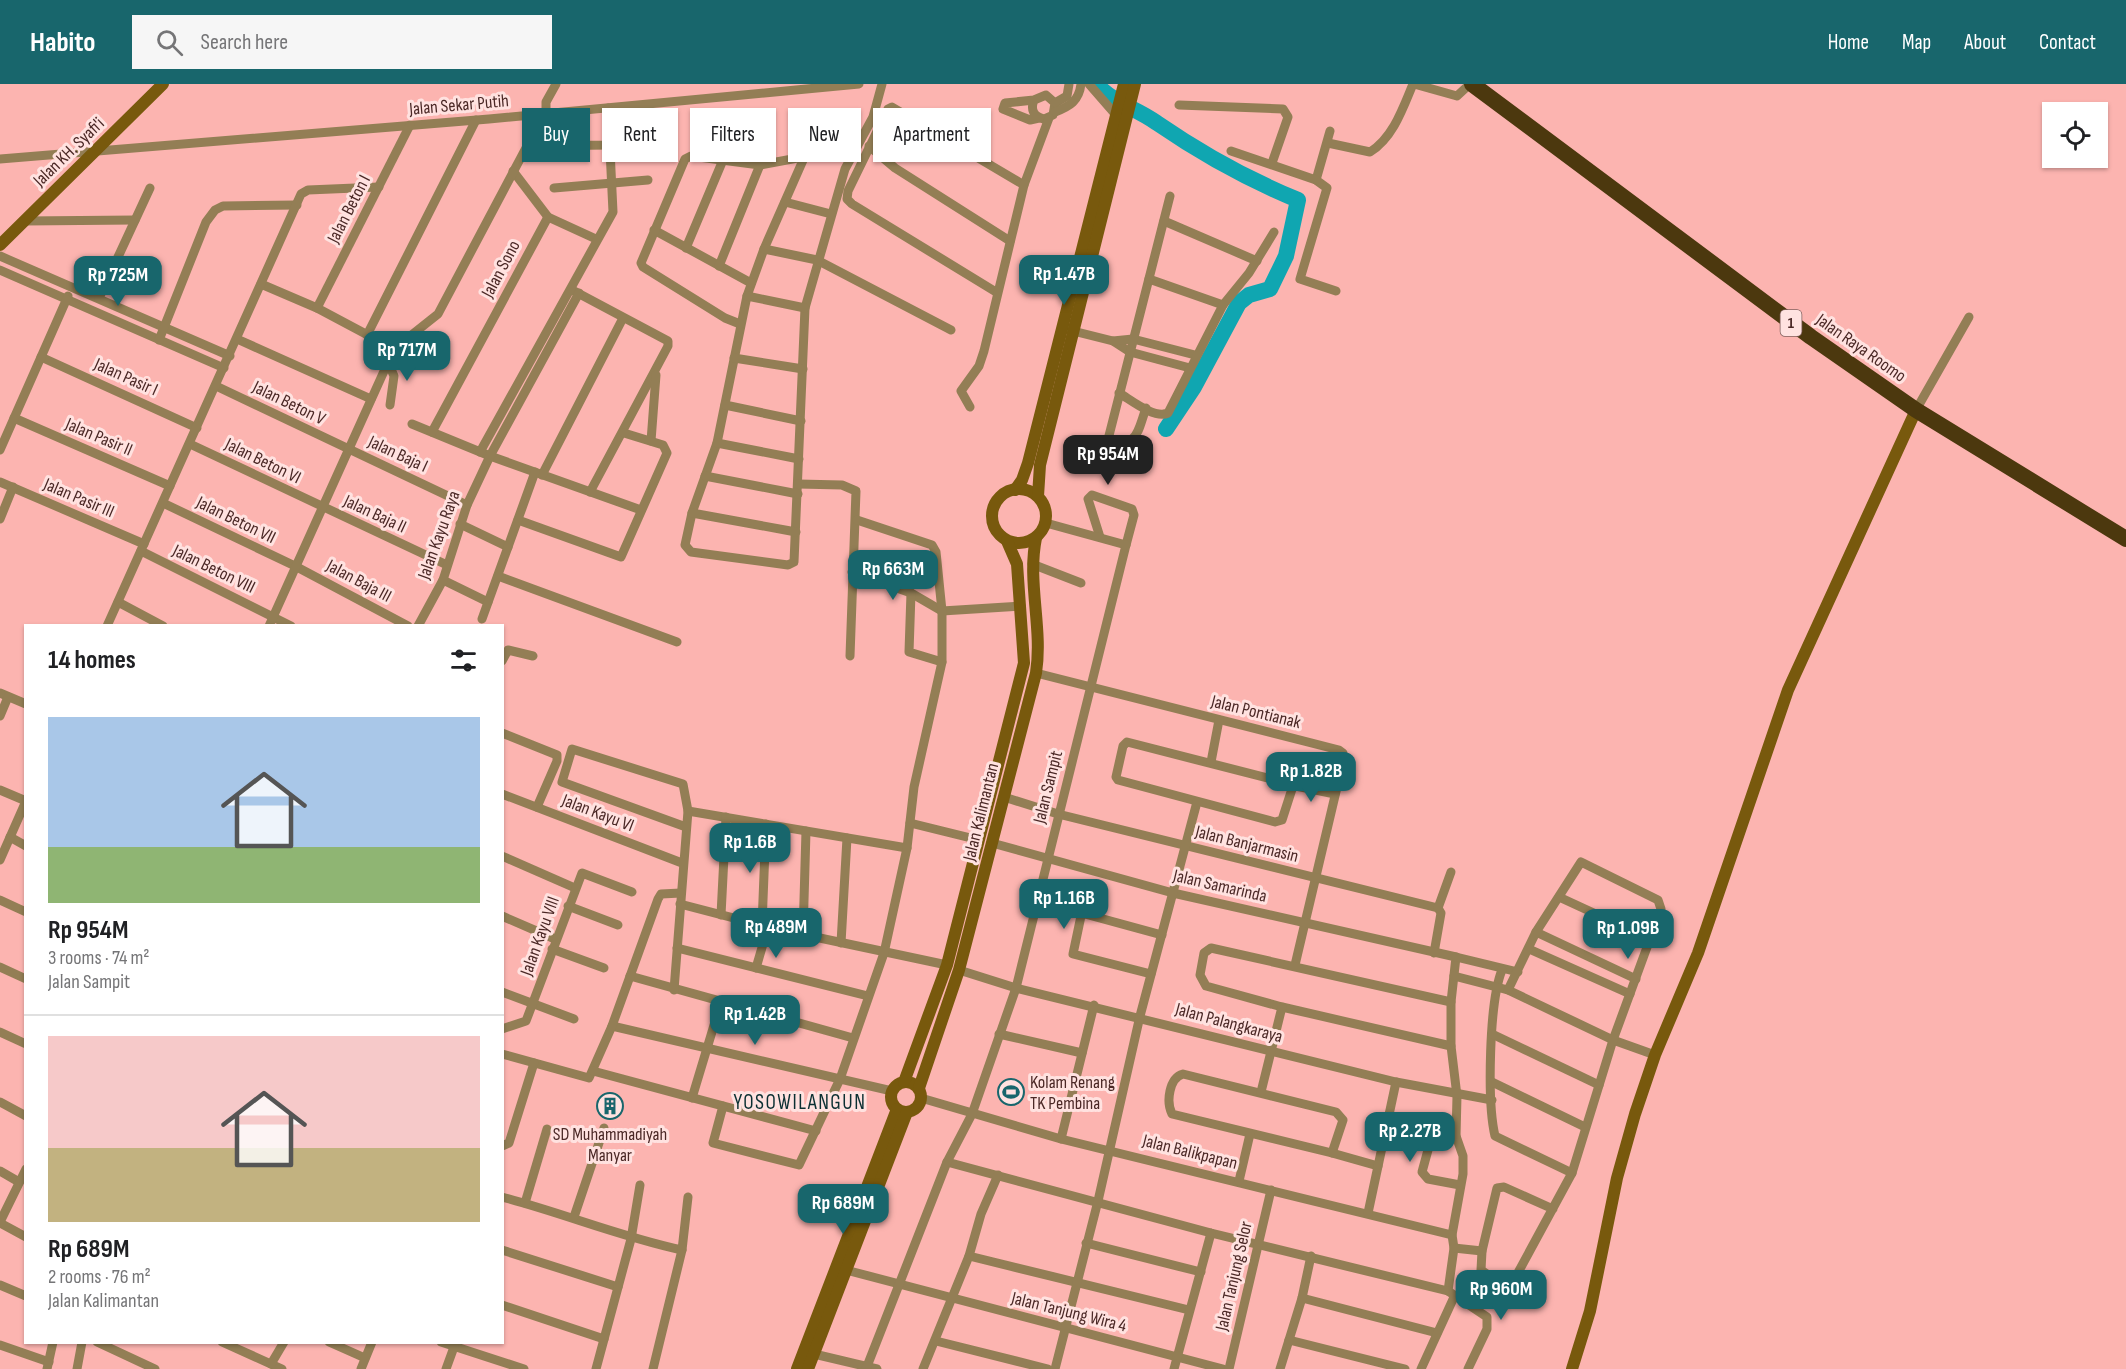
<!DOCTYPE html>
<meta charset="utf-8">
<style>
:root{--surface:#fff;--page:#f6f6f6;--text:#202124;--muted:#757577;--line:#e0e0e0;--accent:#18666c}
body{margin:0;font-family:"Sofia Sans Condensed",sans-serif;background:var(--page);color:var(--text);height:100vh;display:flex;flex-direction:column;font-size:22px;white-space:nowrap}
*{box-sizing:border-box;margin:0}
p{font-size:20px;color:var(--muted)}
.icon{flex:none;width:33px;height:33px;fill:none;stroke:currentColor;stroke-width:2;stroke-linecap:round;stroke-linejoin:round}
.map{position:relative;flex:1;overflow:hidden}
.side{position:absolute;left:24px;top:540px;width:480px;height:720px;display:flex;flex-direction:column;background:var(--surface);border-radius:0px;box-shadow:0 2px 4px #0004}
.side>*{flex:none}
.hud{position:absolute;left:522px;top:24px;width:570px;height:54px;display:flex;gap:12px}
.tools{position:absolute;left:2042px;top:18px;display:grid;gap:12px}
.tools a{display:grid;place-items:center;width:66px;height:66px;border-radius:0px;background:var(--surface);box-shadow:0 2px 4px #0004;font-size:30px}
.price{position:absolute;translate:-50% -51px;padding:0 14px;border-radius:12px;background:var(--accent);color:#fff;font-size:20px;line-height:39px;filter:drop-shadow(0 2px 3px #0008)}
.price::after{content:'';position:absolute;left:50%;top:36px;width:18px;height:14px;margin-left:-9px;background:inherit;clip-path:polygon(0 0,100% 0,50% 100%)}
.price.active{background:#222;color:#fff}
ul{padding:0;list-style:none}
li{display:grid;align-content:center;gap:12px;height:318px;padding:0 24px}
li+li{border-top:2px solid var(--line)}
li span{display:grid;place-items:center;height:186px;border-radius:0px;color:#555}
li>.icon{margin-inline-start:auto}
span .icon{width:108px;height:108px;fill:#fffc;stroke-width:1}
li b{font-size:26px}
h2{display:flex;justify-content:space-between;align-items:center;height:72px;padding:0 24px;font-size:26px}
.chip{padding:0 21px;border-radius:0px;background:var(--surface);box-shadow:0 2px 4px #0004;font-size:21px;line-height:54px}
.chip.active{background:var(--accent);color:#fff}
header{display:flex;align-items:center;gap:36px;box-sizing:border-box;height:84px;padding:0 30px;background:var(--accent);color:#fff}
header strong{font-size:28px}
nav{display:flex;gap:33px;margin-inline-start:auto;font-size:21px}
.search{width:420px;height:54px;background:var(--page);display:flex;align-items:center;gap:15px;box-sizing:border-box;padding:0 21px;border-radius:0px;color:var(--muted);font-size:22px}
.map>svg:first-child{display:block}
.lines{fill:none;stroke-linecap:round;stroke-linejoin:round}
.river{stroke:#10a6b1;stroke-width:16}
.minor{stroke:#937e55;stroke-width:9}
.secondary{stroke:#78590d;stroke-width:12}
.trunk{stroke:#4c380e;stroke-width:16}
.labels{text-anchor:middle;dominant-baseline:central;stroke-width:6;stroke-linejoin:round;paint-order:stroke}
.shield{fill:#ffe2e0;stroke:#81605e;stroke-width:1.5}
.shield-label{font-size:16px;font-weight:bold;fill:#4b2826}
.street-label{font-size:18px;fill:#4b2826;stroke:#ffe2e0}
.poi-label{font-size:18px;fill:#4b2826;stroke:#ffe2e0;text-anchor:start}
.quarter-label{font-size:21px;letter-spacing:1.5px;fill:#0b2f32;stroke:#ffe2e0}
</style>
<header>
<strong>Habito</strong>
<div class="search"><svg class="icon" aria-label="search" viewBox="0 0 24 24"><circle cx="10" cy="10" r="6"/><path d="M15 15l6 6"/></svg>Search here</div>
<nav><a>Home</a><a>Map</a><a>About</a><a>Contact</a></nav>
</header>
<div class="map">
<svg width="2126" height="1285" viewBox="0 0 2126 1285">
<rect width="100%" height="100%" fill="#fcb4b0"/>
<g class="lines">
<path class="river" d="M 1096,0 C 1116,21 1135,23 1157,39 C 1202,70 1247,95 1298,116 L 1286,172 L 1270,205 L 1249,211 L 1239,219 L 1194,303 L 1166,345"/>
<g class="minor">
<polyline points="1089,0 1116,31"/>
<polyline points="1414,0 1457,12 1470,0"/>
<path d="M 1034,16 C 1030,26 1034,33 1044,35 L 1053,31 L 1055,19 L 1046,11 L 1034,16 L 1005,19 L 1003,25 L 1030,36 L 1039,34"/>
<polyline points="1055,19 1067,12 1069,0"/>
<polyline points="1179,21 1283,25 1288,33 1272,79"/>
<path d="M 1055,28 C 1070,22 1079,17 1081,0"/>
<polyline points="546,29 546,18 556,0"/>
<polyline points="1330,47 1316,96 1327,104 1300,195 1336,207"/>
<path d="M 1328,59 L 1370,68 C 1393,54 1403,24 1413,0"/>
<polyline points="527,62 610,61 668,56"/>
<polyline points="869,62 895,84 1010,157"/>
<polyline points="1231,67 1316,96"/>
<polyline points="804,74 764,165 747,212 717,359 692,429 685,461 691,468 788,481 794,478 805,224 845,85 873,33 882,0"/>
<polyline points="0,75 489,35 859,0"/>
<polyline points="513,87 548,133 596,155"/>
<polyline points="554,104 648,96"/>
<polyline points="785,118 831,130"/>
<polyline points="25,137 135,136"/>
<polyline points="1164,137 1257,177"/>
<polyline points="654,146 751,199"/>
<polyline points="686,164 723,76"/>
<polyline points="764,165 817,176 951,246"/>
<polyline points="0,172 230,272"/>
<polyline points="719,182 760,81"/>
<polyline points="0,186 224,284"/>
<polyline points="1149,195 1223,221"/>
<polyline points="261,200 317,224 394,265"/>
<polyline points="574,207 668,257 668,262 590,408"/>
<polyline points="996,208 852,120 847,115 848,107 888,25 892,23 1024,101"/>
<polyline points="747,212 805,224"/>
<polyline points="99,214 150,104"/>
<polyline points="317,224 410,41"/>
<polyline points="740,240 725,234 643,183 641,179 685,75 691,72 760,81 857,63"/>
<polyline points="1069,246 1113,257 1130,268 1190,284"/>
<polyline points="367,251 476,36"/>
<polyline points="237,255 371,315"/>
<polyline points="159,256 206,138 215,126 223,122 297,121"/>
<polyline points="1113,257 1133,255 1195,271"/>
<polyline points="41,273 197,344"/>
<polyline points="734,274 803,285"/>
<polyline points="388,278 394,292 390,321"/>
<polyline points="216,302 467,421"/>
<path d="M 1119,309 C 1131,316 1154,335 1168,329 L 1223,221 L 1249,189 L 1274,148"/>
<polyline points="725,321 801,337"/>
<polyline points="970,323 961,307 979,282 984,267 1024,101 1049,34"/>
<polyline points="1916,326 1969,233"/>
<polyline points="14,334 170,402"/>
<polyline points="412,340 490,372 641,426"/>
<polyline points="432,348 548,133"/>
<polyline points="651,357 656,291"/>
<polyline points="717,359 799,375"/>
<path d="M 1107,359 C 1139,359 1136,353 1146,324"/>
<polyline points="190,360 447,481"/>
<polyline points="0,366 68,212"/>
<polyline points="480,368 613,128 608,24"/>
<polyline points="1101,383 1170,112"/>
<polyline points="542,391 623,234"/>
<polyline points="705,392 798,410"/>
<polyline points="0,398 144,460"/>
<polyline points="798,400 842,401 856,407 850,572"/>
<polyline points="163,419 295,482 408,542"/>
<polyline points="692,429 796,448"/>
<polyline points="0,435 13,403"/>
<polyline points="518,436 621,473 667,369 663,361 624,349"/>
<polyline points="460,440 508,463"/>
<polyline points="1100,453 1088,415 1092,411 1132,425 1134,431 1126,461"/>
<polyline points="141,467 291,542"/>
<polyline points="1032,480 1081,499"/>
<polyline points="852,488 911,509 942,527 1021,522"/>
<polyline points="498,492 677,558"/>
<polyline points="443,496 488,518"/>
<polyline points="911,509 909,568 942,578"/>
<polyline points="118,518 163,542"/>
<polyline points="482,535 535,388"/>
<polyline points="107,542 301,110 308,106 379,103"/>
<polyline points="269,542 394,265 438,230 527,62 529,31"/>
<polyline points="418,542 443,496 467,421 490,372 579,209"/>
<polyline points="502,577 508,566 533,572"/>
<polyline points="1036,589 1339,666 1343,669 1343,678 1295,881"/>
<polyline points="0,609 26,620"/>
<polyline points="0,632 8,613"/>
<polyline points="502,649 557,671 557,677 537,723"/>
<polygon points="1127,658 1287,699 1292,705 1282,736 1275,738 1118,696 1116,693 1123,662"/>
<polyline points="1211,678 1219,636"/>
<polyline points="1291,701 1335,710"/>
<polyline points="0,706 26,717"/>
<polyline points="502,710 682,779"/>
<polyline points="1004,713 1058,730 1438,824 1441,829 1434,869"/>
<polyline points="688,727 907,764"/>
<polyline points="910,739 979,756"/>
<polyline points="10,753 26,762"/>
<polyline points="992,759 1173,809 1456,873 1451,918 1451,962 1457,1012 1456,1052 1463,1072 1463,1090 1452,1151 1454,1164 1448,1207"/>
<polyline points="502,772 575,804"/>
<polyline points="0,776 26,717"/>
<polyline points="1559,813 1650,855"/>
<polyline points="0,816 26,828"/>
<polyline points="680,820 768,843 947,881"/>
<polyline points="568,822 618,841"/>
<polyline points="1438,824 1451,788"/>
<polyline points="721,831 726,733"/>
<polyline points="502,832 555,855"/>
<polyline points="762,841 766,740"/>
<polyline points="1536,848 1636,895"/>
<polyline points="803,851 806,747"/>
<polyline points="841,859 847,754"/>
<polyline points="677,864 868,912"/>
<polyline points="552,865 604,884"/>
<polyline points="1529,865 1630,910"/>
<polyline points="1456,873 1518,888"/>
<polyline points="0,883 26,895"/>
<polyline points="756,884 768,843"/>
<polyline points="959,886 1016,904 1396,998 1492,1016"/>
<path d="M 1502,886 C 1489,918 1487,1018 1495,1052 L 1572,1089"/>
<polyline points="1151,890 1073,870 1081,832 1085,830 1162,851"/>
<polyline points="630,892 853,954"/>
<polyline points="1454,892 1508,906 1613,956 1655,971"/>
<polyline points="674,906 688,727 683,700 572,665 562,698 686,743"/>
<polyline points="1508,906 1536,848 1581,778 1658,816 1661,825 1613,956 1572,1089 1514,1196 1497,1197 1481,1186 1482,1167 1497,1104 1504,1103 1553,1125"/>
<polyline points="502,908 574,935"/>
<polyline points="612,942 892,1007"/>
<polyline points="502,945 526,937 582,789 632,808"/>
<polyline points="0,948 26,960"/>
<polyline points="999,950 1082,969"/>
<polyline points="1492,950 1599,1001"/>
<polyline points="1451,962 1282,923 1206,902 1200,891 1204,869 1211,864 1451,918"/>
<polyline points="502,970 589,994 612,942 658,815 661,810 681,809"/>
<polyline points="593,987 816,1047"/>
<path d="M 1183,990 L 1336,1028 L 1343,1036 L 1332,1069 L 1172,1030 C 1166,1018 1169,994 1183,990 Z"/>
<polyline points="1492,998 1585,1043"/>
<polyline points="1261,1008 1282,923"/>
<polyline points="692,1014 721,918"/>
<polyline points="921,1014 1061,1055 1452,1151"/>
<polyline points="0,1018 26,1032"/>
<polyline points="723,1022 713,1059 799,1081 840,995 884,869 907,764 914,703 942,578 942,527 936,468 932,461 857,436"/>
<polyline points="1456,1052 1431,1055 1422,1088 1428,1095 1460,1101"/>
<polyline points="1061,1055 1094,921"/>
<polyline points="502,1062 509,1059 534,979"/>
<polyline points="1332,1069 1378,1082"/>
<polyline points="947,1078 1211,1149 1448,1207 1487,1233 1487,1245 1468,1285"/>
<polyline points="0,1087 19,1098"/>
<polyline points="1239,1097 1250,1050"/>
<path d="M 502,1113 C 563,1129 621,1153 682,1166"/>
<polyline points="525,1119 547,1045"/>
<polyline points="1368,1129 1396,998"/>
<polyline points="574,1133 604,1044"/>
<polyline points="0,1138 26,1085"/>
<polyline points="0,1139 26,1153"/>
<polyline points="1086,1159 1201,1188"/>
<polyline points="1454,1164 1482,1167"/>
<polyline points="502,1166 618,1203"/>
<polyline points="969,1172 1189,1226"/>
<polyline points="842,1185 1223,1285"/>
<polyline points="0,1201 26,1212"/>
<polyline points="1302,1214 1437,1249"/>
<polyline points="502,1221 604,1255"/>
<polyline points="1289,1256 1405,1285"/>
<polyline points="936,1257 1048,1285"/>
<polyline points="97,1258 155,1285"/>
<polyline points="222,1258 282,1285"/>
<polyline points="329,1258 365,1274"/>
<polyline points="441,1258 524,1285"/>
<polyline points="0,1261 49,1278"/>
<polyline points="814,1270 877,1285"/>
<polyline points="271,1280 284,1258"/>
<polyline points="47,1285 53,1258"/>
<polyline points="77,1285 82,1258"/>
<polyline points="361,1285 372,1258"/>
<polyline points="446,1285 454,1263"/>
<polyline points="596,1285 631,1155 640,1101"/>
<polyline points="653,1285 682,1166 688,1113"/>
<polyline points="866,1285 947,1078 972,1030 1016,904 1126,461 1046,439"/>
<polyline points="923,1285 969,1172 981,1130 998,1091"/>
<polyline points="1055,1285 1098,1117 1140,932 1197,718"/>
<polyline points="1174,1285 1211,1149"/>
<polyline points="1229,1285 1271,1106"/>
<polyline points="1280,1285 1302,1214 1311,1172"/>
<polyline points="1421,1285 1454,1213"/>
</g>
<g class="secondary">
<polyline points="0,161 163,0"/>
<circle cx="1019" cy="432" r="27"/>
<polyline points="1015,406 1022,396 1028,379 1124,0"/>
<polyline points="1038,412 1040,381 1135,0"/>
<circle cx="906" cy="1013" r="15"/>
<polyline points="904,998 947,881 1024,579 1017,480 1007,457"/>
<path d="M 919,1004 L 959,886 L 1036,589 C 1043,544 1027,499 1036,454"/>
<polyline points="797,1285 897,1025"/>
<polyline points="808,1285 907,1028"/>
<polyline points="1572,1285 1590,1227 1617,1094 1635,1030 1655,971 1698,869 1788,606 1916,326"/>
</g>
<polyline class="trunk" points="1472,0 1811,253 1916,326 2126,455"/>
</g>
<defs>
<symbol id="stadium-ring" viewBox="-11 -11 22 22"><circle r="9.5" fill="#ffe2e0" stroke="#18666c" stroke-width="1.5"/><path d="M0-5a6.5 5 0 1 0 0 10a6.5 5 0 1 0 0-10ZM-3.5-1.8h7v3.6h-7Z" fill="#18666c"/></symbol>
<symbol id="building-ring" viewBox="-11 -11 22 22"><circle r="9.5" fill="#ffe2e0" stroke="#18666c" stroke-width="1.5"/><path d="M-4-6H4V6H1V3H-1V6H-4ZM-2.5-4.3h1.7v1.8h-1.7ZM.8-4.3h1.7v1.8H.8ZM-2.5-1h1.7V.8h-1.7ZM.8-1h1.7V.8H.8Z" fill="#18666c"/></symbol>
</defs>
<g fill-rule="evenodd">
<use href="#stadium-ring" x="996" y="993" width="30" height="30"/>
<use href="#building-ring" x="595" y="1007" width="30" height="30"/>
</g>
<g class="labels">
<rect class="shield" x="1780.5" y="226" width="21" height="26" rx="4.5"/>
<g class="shield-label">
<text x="1791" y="239">1</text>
</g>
<g class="street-label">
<text transform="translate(459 21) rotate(-5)">Jalan Sekar Putih</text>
<text transform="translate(69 68) rotate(-44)">Jalan KH. Syafi'i</text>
<text transform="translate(349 125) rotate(-63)">Jalan Beton I</text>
<text transform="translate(501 185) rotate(-62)">Jalan Sono</text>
<text transform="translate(1861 264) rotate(35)">Jalan Raya Roomo</text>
<text transform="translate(126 293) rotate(24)">Jalan Pasir I</text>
<text transform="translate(289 319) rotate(26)">Jalan Beton V</text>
<text transform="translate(99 353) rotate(23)">Jalan Pasir II</text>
<text transform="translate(398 370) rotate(25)">Jalan Baja I</text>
<text transform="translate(263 377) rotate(26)">Jalan Beton VI</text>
<text transform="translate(79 414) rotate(23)">Jalan Pasir III</text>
<text transform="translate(375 430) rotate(25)">Jalan Baja II</text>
<text transform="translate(236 436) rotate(26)">Jalan Beton VII</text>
<text transform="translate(439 451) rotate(-70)">Jalan Kayu Raya</text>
<text transform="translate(214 485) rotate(26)">Jalan Beton VIII</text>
<text transform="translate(359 497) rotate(28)">Jalan Baja III</text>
<text transform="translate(1256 628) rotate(14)">Jalan Pontianak</text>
<text transform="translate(1048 703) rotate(-76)">Jalan Sampit</text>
<text transform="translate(981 728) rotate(-76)">Jalan Kalimantan</text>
<text transform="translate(598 729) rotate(21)">Jalan Kayu VI</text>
<text transform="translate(1247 760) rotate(14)">Jalan Banjarmasin</text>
<text transform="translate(1220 802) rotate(13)">Jalan Samarinda</text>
<text transform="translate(540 852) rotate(-70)">Jalan Kayu VIII</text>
<text transform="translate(1229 939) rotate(15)">Jalan Palangkaraya</text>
<text transform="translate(1190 1068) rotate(14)">Jalan Balikpapan</text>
<text transform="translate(1234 1192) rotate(-77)">Jalan Tanjung Selor</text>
<text transform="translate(1069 1228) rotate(14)">Jalan Tanjung Wira 4</text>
</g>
<g class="poi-label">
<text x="1030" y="998">Kolam Renang<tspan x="1030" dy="21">TK Pembina</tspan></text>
<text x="610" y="1050" text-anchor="middle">SD Muhammadiyah<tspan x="610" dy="21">Manyar</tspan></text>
</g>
<g class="quarter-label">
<text x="800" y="1018">YOSOWILANGUN</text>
</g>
</g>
</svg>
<div class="tools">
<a><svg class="icon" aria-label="locate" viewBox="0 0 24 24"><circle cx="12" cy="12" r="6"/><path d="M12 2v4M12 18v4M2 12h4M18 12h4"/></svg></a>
</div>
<b class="price" style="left:1064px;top:222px">Rp 1.47B</b>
<b class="price" style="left:118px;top:223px">Rp 725M</b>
<b class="price" style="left:407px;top:298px">Rp 717M</b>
<b class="price active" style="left:1108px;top:402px">Rp 954M</b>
<b class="price" style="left:893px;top:517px">Rp 663M</b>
<b class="price" style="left:1311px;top:719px">Rp 1.82B</b>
<b class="price" style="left:750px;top:790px">Rp 1.6B</b>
<b class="price" style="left:1064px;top:846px">Rp 1.16B</b>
<b class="price" style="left:776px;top:875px">Rp 489M</b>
<b class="price" style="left:1628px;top:876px">Rp 1.09B</b>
<b class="price" style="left:755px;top:962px">Rp 1.42B</b>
<b class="price" style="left:1410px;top:1079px">Rp 2.27B</b>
<b class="price" style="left:843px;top:1151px">Rp 689M</b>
<b class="price" style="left:1501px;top:1237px">Rp 960M</b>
<div class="hud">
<a class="chip active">Buy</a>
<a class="chip">Rent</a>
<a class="chip">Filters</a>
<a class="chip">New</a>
<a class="chip">Apartment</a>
</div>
<section class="side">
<h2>14 homes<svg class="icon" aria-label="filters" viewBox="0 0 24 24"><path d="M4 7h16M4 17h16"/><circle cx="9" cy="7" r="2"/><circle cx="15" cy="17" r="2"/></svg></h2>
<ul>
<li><span style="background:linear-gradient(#a9c7e8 70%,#8fb573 0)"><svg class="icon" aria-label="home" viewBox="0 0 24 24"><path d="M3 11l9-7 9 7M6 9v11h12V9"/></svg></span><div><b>Rp 954M</b><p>3 rooms · 74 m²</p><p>Jalan Sampit</p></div></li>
<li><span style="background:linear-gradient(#f6c9c9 60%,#c2b280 0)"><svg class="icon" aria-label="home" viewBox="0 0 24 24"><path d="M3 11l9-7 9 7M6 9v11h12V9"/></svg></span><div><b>Rp 689M</b><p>2 rooms · 76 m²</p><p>Jalan Kalimantan</p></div></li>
</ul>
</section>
</div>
